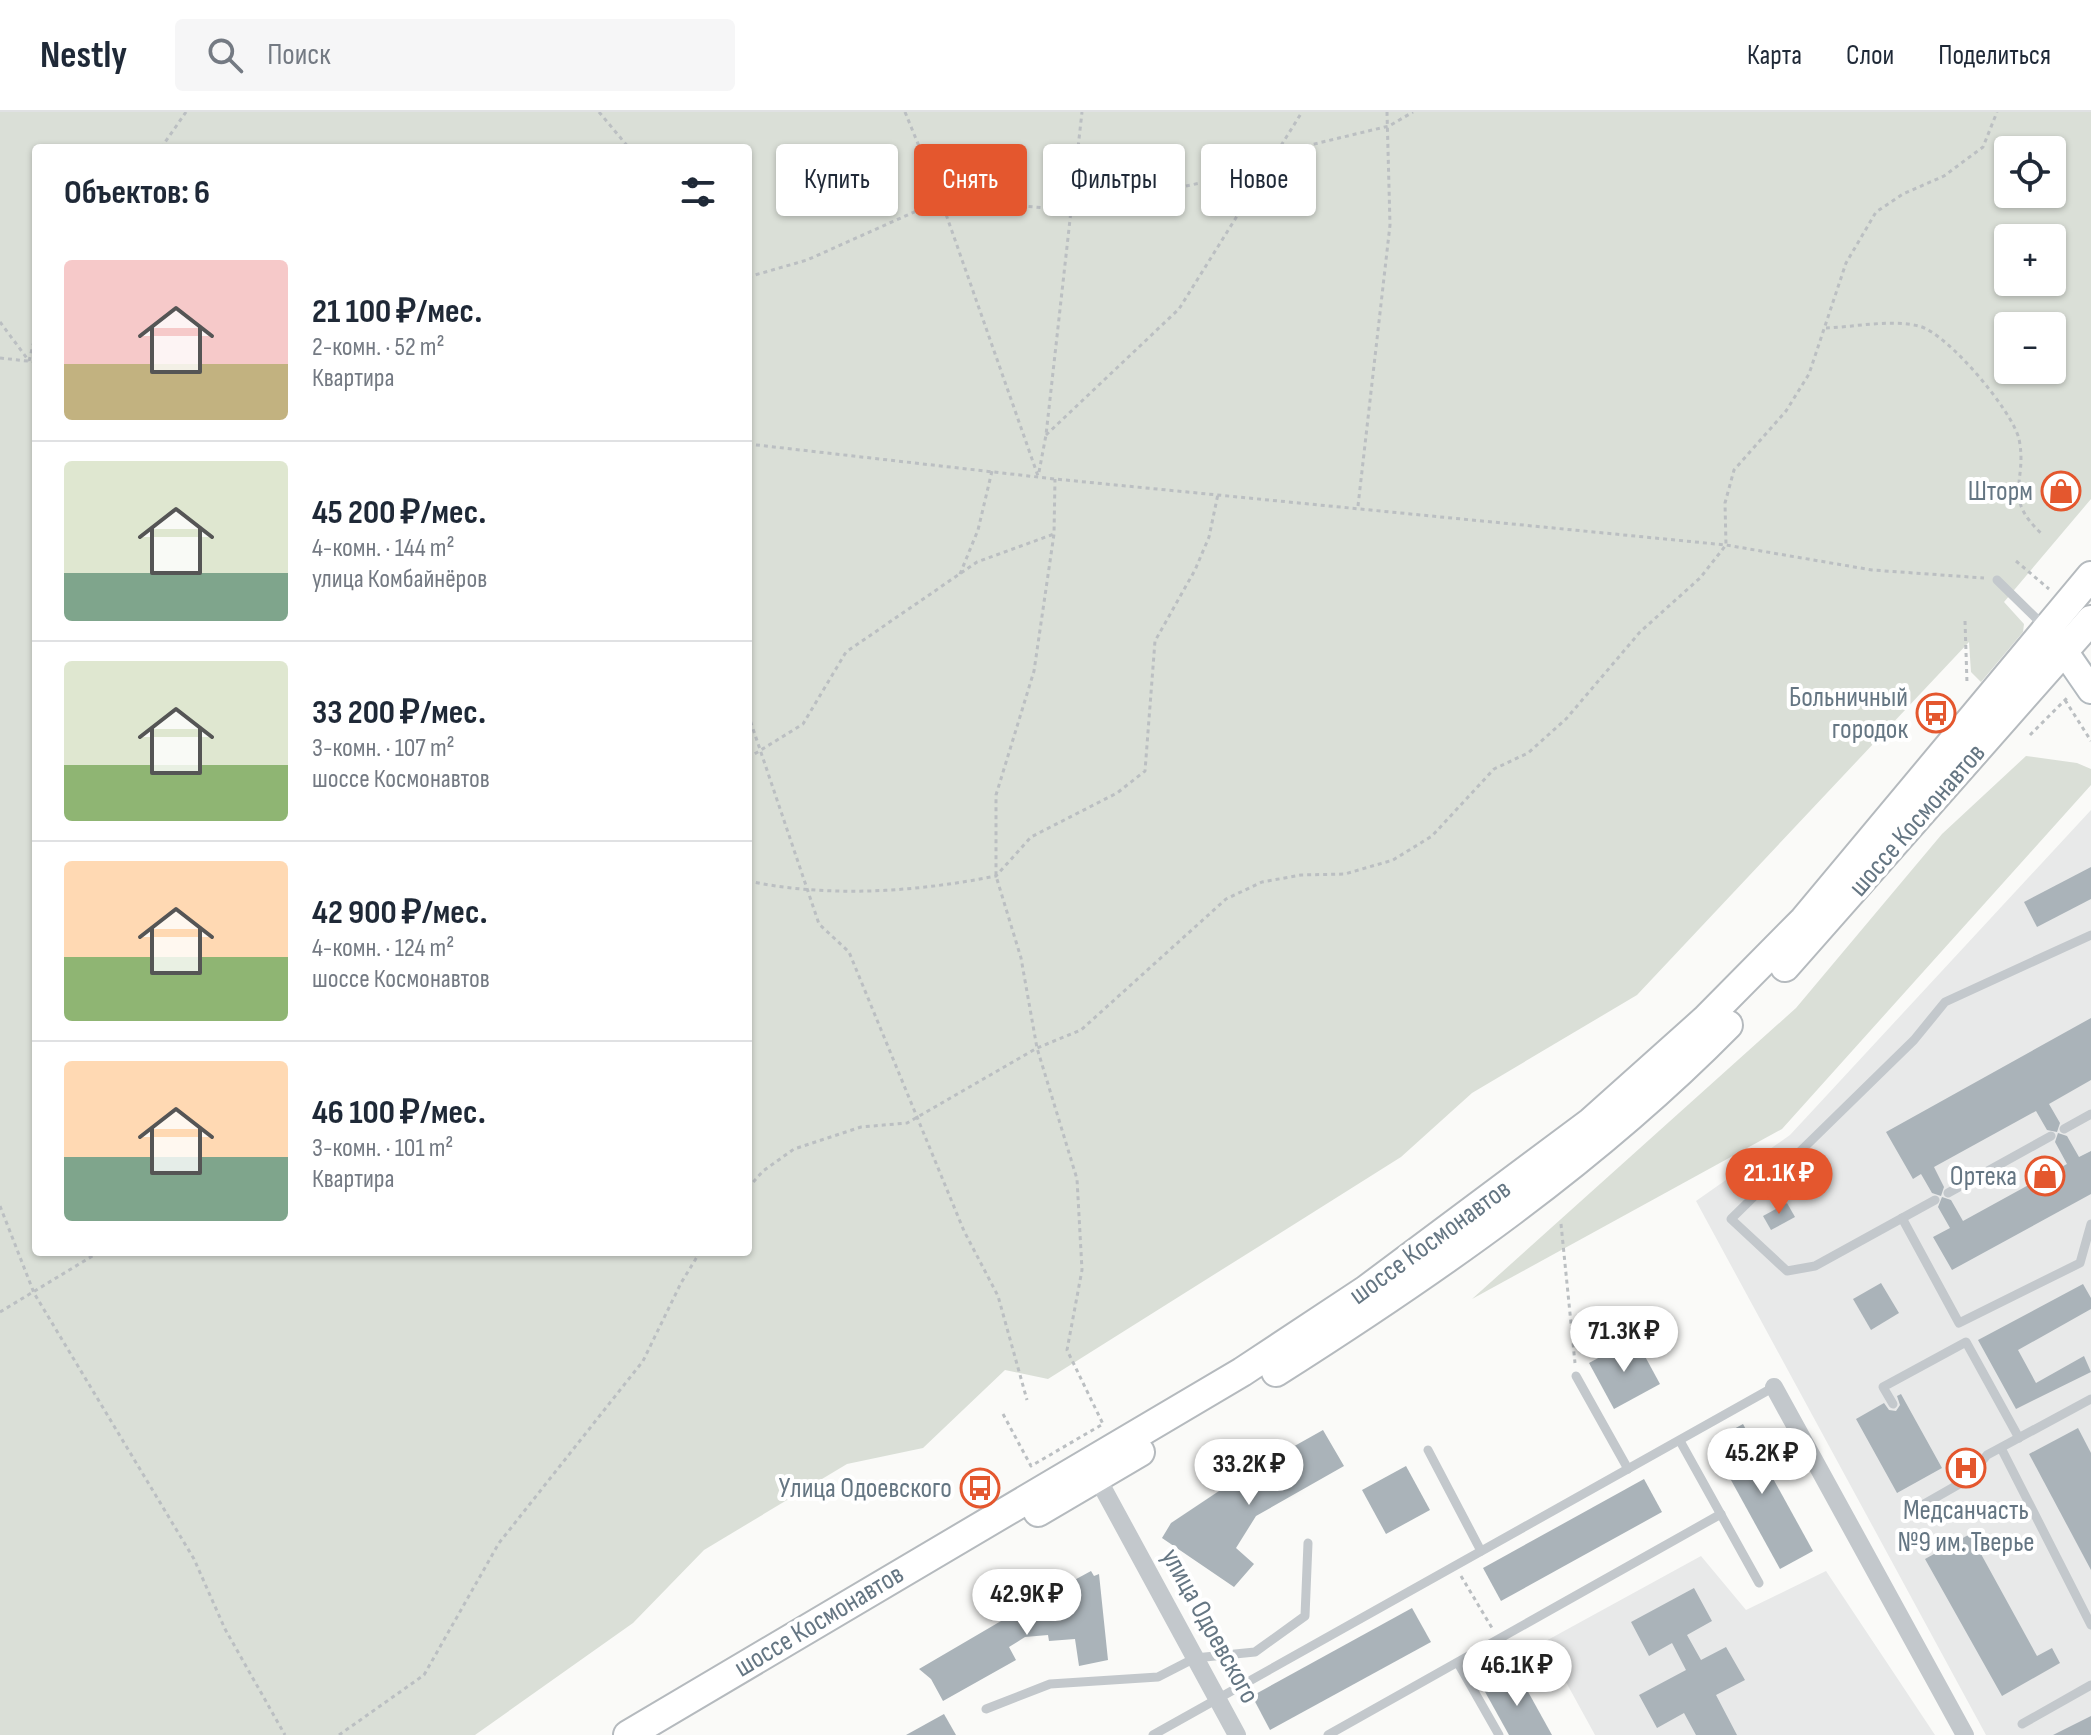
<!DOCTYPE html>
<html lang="ru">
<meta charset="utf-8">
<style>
:root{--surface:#fff;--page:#f6f6f7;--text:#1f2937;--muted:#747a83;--line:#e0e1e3;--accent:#e4572e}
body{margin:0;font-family:"Sofia Sans Condensed",sans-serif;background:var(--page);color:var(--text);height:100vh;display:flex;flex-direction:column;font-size:30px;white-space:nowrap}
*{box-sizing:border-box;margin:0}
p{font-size:26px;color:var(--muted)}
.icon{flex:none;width:44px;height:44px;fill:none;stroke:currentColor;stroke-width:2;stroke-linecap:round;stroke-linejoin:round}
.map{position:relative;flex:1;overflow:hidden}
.panel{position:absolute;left:32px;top:32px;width:720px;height:1112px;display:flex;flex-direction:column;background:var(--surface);border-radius:8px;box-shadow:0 2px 6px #0004}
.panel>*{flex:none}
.hud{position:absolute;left:776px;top:32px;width:760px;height:72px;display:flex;gap:16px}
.controls{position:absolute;left:1994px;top:24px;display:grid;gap:16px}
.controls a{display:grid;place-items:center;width:72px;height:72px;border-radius:8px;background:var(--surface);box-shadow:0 2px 6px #0004;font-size:40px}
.price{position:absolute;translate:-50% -68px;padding:0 18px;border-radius:28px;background:#fff;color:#222;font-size:26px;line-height:52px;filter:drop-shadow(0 2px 4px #0008)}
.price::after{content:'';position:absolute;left:50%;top:48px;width:24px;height:18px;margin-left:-12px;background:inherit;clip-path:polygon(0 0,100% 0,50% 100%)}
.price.on{background:var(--accent);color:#fff}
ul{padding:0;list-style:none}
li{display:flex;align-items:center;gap:24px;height:200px;padding:0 32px}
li+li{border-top:2px solid var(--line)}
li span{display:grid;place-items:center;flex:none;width:224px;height:160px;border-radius:8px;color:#555}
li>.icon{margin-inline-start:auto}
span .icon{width:96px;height:96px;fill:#fffc;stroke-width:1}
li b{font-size:34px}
h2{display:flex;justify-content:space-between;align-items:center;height:96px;padding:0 32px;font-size:34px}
.tag{padding:0 28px;border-radius:8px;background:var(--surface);box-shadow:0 2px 6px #0004;font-size:28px;line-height:72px}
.tag.on{background:var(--accent);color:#fff}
header{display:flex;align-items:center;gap:48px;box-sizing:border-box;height:112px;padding:0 40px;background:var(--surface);border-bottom:2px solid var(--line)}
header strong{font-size:38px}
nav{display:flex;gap:44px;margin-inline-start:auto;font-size:28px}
.search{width:560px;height:72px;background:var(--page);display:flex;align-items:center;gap:20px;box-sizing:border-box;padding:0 28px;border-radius:8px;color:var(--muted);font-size:30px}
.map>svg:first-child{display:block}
.built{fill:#e8e9e9}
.green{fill:#dadfd7;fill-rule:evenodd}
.building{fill:#aab3b9}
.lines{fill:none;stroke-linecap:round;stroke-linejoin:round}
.secondary-casing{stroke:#b3babf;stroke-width:30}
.primary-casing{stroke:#b5babe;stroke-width:32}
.path{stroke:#bbbfc2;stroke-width:3;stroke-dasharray:4 4;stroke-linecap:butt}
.lane{stroke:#c3c8cc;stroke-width:9}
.street{stroke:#c3c8cc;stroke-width:18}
.secondary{stroke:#fff;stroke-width:26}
.primary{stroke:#fff;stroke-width:28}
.labels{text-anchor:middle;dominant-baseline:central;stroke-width:8;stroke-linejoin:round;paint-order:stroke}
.poi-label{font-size:28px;fill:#657683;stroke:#fff;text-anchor:end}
.street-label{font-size:28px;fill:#657683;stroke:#fff}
</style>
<header>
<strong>Nestly</strong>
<div class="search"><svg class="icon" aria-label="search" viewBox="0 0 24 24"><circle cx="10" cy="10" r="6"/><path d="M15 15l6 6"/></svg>Поиск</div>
<nav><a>Карта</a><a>Слои</a><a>Поделиться</a></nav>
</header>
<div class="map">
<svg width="2091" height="1623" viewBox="0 0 2091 1623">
<rect width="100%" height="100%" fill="#fafaf8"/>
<g class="built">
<polygon points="2091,698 2091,1623 1986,1623 1696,1089 1790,1023"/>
<polygon points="1701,1444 1746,1498 1826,1459 1935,1623 1595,1623 1544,1530"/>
</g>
<g class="green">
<path d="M 0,0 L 2091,0 L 2091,387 L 2004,490 L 2024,512 L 2023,520 L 1981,570 L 1971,560 L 1969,530 L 1637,883 L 1472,981 L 1401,1045 L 1048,1267 L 1005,1258 L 923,1336 L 847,1352 L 704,1438 L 633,1511 L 475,1623 L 0,1623 ZM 36,36 L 748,36 L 748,1140 L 36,1140 ZM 2008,38 L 2052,38 L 2052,82 L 2008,82 ZM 2008,126 L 2052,126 L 2052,170 L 2008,170 ZM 2008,214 L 2052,214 L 2052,258 L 2008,258 Z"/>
<polygon points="2026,644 2077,651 2091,657 2091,673 1782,1017 1472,1187 1796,896 1942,722"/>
</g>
<g class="building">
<polygon points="2091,755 2091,787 2037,815 2024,790"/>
<polygon points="2091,906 2091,968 2049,992 2060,1011 2057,1020 2047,1018 2036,999 1934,1055 1944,1075 1941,1084 1932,1081 1921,1062 1913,1067 1886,1020"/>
<polygon points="2058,1021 2067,1024 2079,1045 2091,1039 2091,1082 1952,1158 1933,1125 1950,1116 1938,1095 1942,1085 1951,1088 1963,1109 2067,1052 2055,1030"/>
<polygon points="1787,1091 1795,1105 1771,1118 1763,1104"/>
<polygon points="1881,1171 1899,1201 1871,1218 1853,1187"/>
<polygon points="2083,1172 2091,1186 2091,1197 2018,1238 2036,1271 2084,1244 2091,1260 2016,1297 1978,1228"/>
<polygon points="1635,1226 1660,1272 1614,1297 1589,1251"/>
<polygon points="1901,1282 1942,1356 1897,1381 1856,1307 1884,1291 1889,1298 1896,1299 1900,1293 1897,1284"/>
<polygon points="1743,1312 1813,1439 1780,1457 1710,1330"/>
<polygon points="2078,1316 2091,1341 2091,1458 2029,1342"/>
<polygon points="1323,1318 1344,1354 1256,1404 1236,1436 1254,1452 1234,1475 1162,1426 1171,1411 1243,1363"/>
<polygon points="1406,1354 1430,1398 1386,1422 1362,1378"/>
<polygon points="1644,1367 1662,1400 1501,1489 1483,1456"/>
<polygon points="1970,1422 2037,1544 2052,1536 2060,1551 2002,1584 1925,1447"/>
<polygon points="1091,1459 1094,1464 1099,1462 1108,1548 1079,1554 1075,1527 1049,1529 1048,1523 1025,1525 1009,1535 1016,1548 943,1589 931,1567 919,1557 1013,1502 1012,1497 1037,1496 1059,1483 1056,1478"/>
<polygon points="1694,1476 1712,1509 1687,1523 1701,1548 1726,1535 1745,1568 1716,1583 1737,1623 1696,1623 1684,1601 1657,1616 1639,1583 1686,1558 1672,1531 1649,1544 1631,1510"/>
<polygon points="1412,1496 1431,1530 1270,1618 1252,1584"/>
<polygon points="1517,1560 1552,1623 1509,1623 1484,1578"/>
<polygon points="944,1602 956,1623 906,1623"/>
<polygon points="2091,1604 2091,1623 2053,1623"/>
</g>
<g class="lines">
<defs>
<polyline id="secondary" points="2053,523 2091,578"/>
<g id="primary">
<polyline points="1785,855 2091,508"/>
<path d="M 1276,1260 C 1435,1159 1595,1048 1728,913"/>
<polyline points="1038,1400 1140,1340"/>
<polyline points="628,1623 1242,1260 1366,1178 1591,1010 1705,908 1804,808 2091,464"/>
</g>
</defs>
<use href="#secondary" class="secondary-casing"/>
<use href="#primary" class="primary-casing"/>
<g class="path">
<polyline points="599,0 629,36"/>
<polyline points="905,0 941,88 980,84 1023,94 1070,98 1268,57 1310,33 1389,14 1413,0"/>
<polyline points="161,36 186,0"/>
<polyline points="748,165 807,148 941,88 1038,364"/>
<polyline points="0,210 29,249"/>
<path d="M 1826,216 C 1855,215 1890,207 1919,214 C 1947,221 2012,298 2019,327 C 2028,371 2001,384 2042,422"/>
<polyline points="0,246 36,250"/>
<polyline points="29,249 36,221"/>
<polyline points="1046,323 1179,197 1302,0"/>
<polyline points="748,332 1055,367 1726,433 1872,458 1984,466"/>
<polyline points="1039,360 1046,323 1082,0"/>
<polyline points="1358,394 1390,113 1387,0"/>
<polyline points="2016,449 2049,477"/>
<polyline points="960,462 978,418 992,359"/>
<polyline points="1965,509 1967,571"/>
<polyline points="2065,588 2091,629"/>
<polyline points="748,602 819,812 849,840 964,1119 998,1184 1027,1288"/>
<polyline points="2030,623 2069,584"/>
<polyline points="748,646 803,612 846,540 977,450 1054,422"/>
<path d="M 748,769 C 828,786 916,780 996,764 L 1031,725 L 1117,681 L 1145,659 L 1155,529 L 1195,458 L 1209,425 L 1218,382"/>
<polyline points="748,1076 763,1059 794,1037 861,1015 907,1011 1037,936 1081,918 1226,787 1262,770 1301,763 1345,762 1393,748 1432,724 1494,657 1528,641 1566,607 1640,520 1700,466 1726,433 1725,391 1734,358 1786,299 1809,262 1846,151 1876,100 1903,82 1944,64 1983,35 1997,0"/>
<polyline points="0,1094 34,1181 194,1447 225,1517 285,1623"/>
<polyline points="1561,1112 1575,1251"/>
<polyline points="0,1200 99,1140"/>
<polyline points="1003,1302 1031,1354 1103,1312 1067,1238 1082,1158 1077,1067 1037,936 1021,846 996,764 996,683 1034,559 1054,422 1055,367"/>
<polyline points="1461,1464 1492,1516"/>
<polyline points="339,1623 424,1563 499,1431 643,1249 681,1171 700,1140"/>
</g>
<g class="lane">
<polyline points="1997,468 2045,515"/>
<polyline points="2064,1017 2091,1002"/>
<polyline points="1948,1081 2051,1024"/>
<polyline points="1935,1088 1815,1154 1787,1159 1731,1107 1914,928 1945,890 2091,823"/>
<polyline points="1902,1106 1959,1211 2080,1151 2091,1112"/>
<polyline points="1576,1264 1628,1357"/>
<polyline points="1893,1292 1883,1275 1966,1230 2019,1326"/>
<polyline points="1680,1329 1759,1471"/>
<polyline points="2001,1336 2091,1513"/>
<polyline points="1428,1338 1481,1439"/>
<polyline points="1912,1399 1968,1367 1987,1343 2091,1287"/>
<polyline points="1458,1551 1499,1623"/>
<polyline points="986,1597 1050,1572 1158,1565 1195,1546 1255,1540 1305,1504 1308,1431"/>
<polyline points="2022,1612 2091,1573"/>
<polyline points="1153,1623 1774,1275"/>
<polyline points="1328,1623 1721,1402"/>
</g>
<g class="street">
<polyline points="1774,1275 1965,1623"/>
<polyline points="1093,1358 1237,1623"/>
</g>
<use href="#secondary" class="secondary"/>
<use href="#primary" class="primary"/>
</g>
<defs>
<symbol id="shop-ring" viewBox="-11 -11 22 22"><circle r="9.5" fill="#fff" stroke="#e4572e" stroke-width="1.5"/><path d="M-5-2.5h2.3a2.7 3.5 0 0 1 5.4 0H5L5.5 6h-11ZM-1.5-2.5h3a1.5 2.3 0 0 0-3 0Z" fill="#e4572e"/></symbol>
<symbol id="bus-ring" viewBox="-11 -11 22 22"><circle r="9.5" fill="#fff" stroke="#e4572e" stroke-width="1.5"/><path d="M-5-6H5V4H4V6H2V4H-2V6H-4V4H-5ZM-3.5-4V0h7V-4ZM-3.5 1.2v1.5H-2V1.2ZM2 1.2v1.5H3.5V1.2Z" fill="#e4572e"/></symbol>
<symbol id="hospital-ring" viewBox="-11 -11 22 22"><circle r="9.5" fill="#fff" stroke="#e4572e" stroke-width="1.5"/><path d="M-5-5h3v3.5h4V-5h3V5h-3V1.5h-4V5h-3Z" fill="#e4572e"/></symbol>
</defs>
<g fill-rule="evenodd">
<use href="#shop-ring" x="2039" y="357" width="44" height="44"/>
<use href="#bus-ring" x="1914" y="579" width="44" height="44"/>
<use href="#shop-ring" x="2023" y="1042" width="44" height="44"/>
<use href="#hospital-ring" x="1944" y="1334" width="44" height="44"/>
<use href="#bus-ring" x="958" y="1354" width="44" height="44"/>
</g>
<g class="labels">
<g class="poi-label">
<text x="2033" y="379">Шторм</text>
<text x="1908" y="585">Больничный<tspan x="1908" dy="32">городок</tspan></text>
<text x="2017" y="1064">Ортека</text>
<text x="952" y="1376">Улица Одоевского</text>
<text x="1966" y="1398" text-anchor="middle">Медсанчасть<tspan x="1966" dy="32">№9 им. Тверье</tspan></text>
</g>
<g class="street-label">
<text transform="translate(1917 708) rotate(-49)">шоссе Космонавтов</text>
<text transform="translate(1430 1130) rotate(-36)">шоссе Космонавтов</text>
<text transform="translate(819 1509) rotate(-31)">шоссе Космонавтов</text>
<text transform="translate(1210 1514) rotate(61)">улица Одоевского</text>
</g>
</g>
</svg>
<div class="controls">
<a><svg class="icon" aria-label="locate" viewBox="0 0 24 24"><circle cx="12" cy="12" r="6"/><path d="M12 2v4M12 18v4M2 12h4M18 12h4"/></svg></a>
<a>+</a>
<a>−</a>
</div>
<b class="price on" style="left:1779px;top:1104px">21.1K ₽</b>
<b class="price" style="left:1624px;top:1262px">71.3K ₽</b>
<b class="price" style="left:1762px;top:1384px">45.2K ₽</b>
<b class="price" style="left:1249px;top:1395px">33.2K ₽</b>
<b class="price" style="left:1027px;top:1525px">42.9K ₽</b>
<b class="price" style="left:1517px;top:1596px">46.1K ₽</b>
<div class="hud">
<a class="tag">Купить</a>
<a class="tag on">Снять</a>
<a class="tag">Фильтры</a>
<a class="tag">Новое</a>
</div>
<section class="panel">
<h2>Объектов: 6<svg class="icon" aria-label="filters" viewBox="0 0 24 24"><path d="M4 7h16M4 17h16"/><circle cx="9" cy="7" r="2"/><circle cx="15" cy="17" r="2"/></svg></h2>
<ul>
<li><span style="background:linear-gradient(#f6c9c9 65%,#c2b280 0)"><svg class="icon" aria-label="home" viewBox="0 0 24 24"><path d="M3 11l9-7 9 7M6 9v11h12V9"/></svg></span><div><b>21 100 ₽/мес.</b><p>2-комн. · 52 m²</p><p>Квартира</p></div></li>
<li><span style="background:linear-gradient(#dfe7d0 70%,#7fa58c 0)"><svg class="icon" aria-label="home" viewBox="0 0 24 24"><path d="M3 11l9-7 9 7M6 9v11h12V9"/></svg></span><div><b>45 200 ₽/мес.</b><p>4-комн. · 144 m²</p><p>улица Комбайнёров</p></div></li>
<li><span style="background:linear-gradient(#dfe7d0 65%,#8fb573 0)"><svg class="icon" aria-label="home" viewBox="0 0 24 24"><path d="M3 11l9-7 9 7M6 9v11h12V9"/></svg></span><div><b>33 200 ₽/мес.</b><p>3-комн. · 107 m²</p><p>шоссе Космонавтов</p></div></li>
<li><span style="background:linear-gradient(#ffd9b3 60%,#8fb573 0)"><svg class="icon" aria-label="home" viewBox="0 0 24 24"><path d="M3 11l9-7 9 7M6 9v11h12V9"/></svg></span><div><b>42 900 ₽/мес.</b><p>4-комн. · 124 m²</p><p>шоссе Космонавтов</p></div></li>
<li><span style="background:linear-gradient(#ffd9b3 60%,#7fa58c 0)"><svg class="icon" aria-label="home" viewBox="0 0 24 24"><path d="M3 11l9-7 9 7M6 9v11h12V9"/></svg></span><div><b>46 100 ₽/мес.</b><p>3-комн. · 101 m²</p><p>Квартира</p></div></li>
</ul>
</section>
</div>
